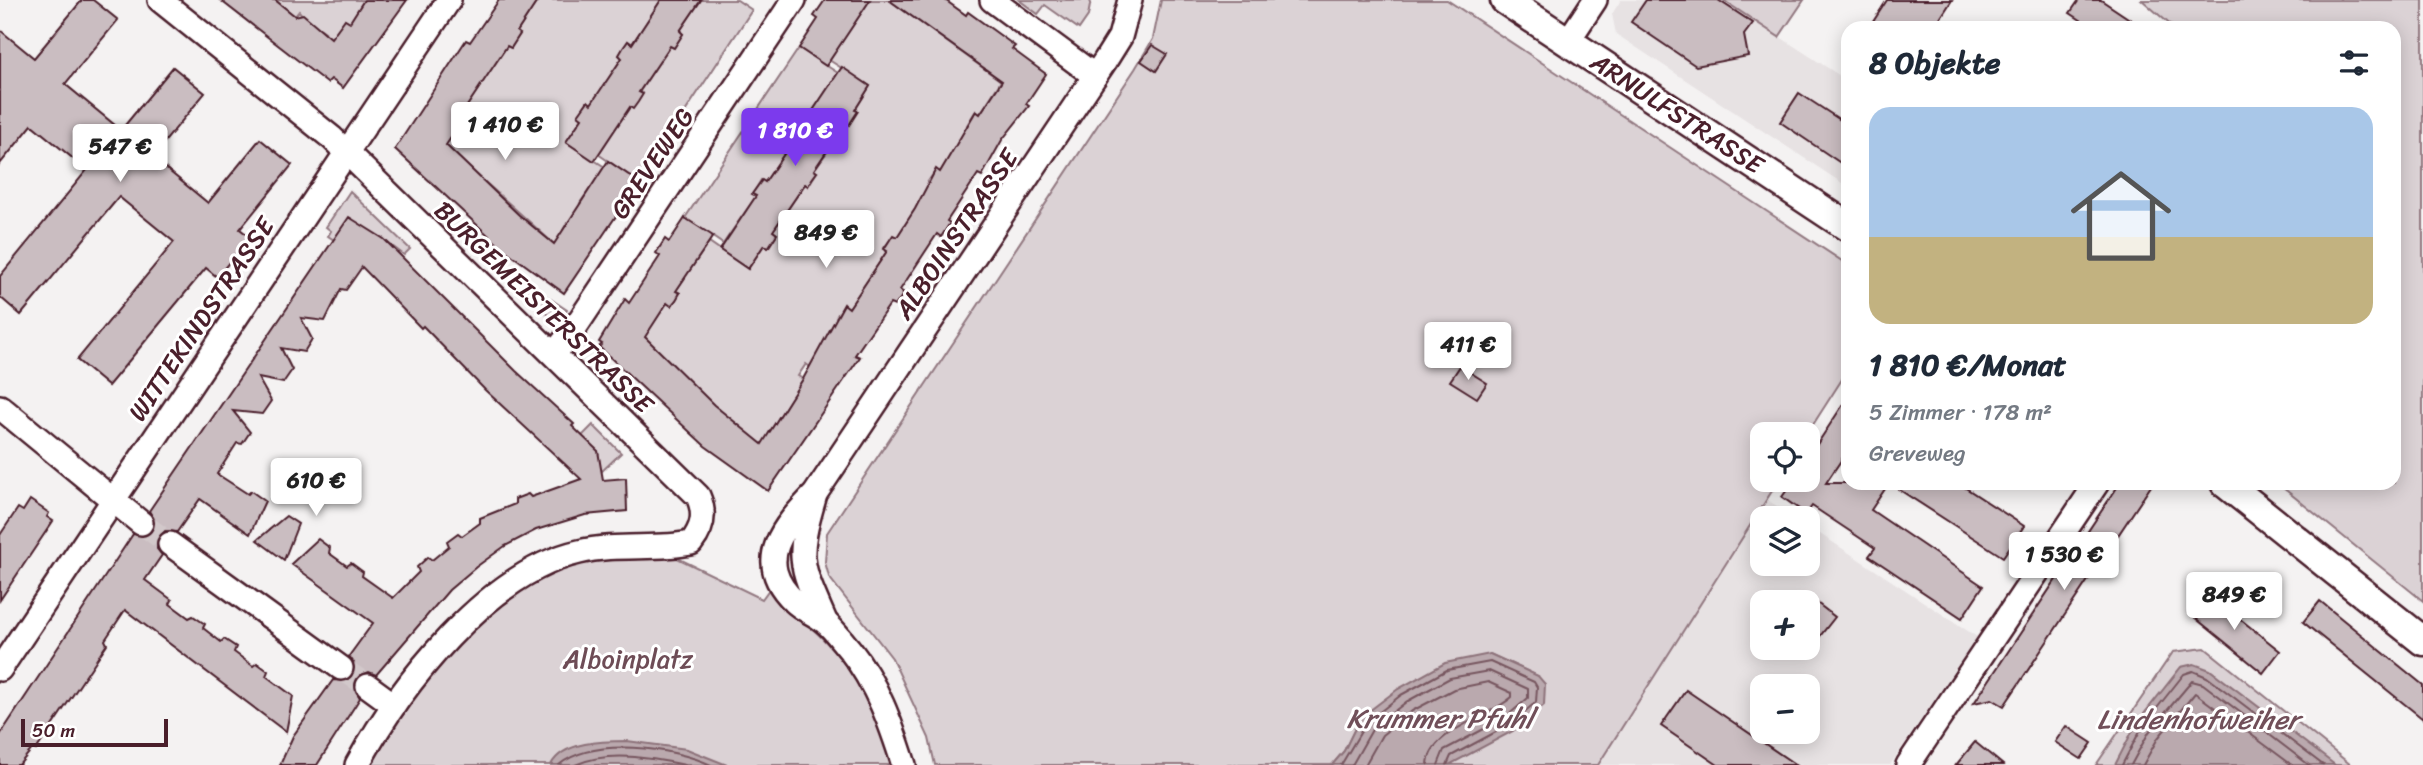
<!DOCTYPE html>
<html lang="de">
<meta charset="utf-8">
<style>
:root{--surface:#fff;--page:#f6f6f7;--text:#1f2937;--muted:#747a83;--accent:#7c3aed}
body{margin:0;font-family:Sriracha,sans-serif;background:var(--page);color:var(--text);height:100vh;display:flex;flex-direction:column;font-size:26px;white-space:nowrap}
*{box-sizing:border-box;margin:0}
p{font-size:23px;color:var(--muted)}
.icon{flex:none;width:38px;height:38px;fill:none;stroke:currentColor;stroke-width:2;stroke-linecap:round;stroke-linejoin:round}
.map{position:relative;flex:1;overflow:hidden}
.panel{position:absolute;left:1841px;top:21px;width:560px;height:469px;display:flex;flex-direction:column;background:var(--surface);border-radius:21px;box-shadow:0 4px 18px #0003}
.panel>*{flex:none}
.tools{position:absolute;left:1750px;top:422px;display:grid;gap:14px}
.tools a{display:grid;place-items:center;width:70px;height:70px;border-radius:14px;background:var(--surface);box-shadow:0 4px 18px #0003;font-size:35px}
.scale{position:absolute;left:21px;bottom:18px;width:147px;box-sizing:border-box;padding-left:7px;border:4px solid #4a1f2b;border-top:0;font-size:19px;line-height:24px;white-space:nowrap;color:#4a1f2b;-webkit-text-stroke:5px #fff;paint-order:stroke}
.price{position:absolute;translate:-50% -60px;padding:0 16px;border-radius:7px;background:#fff;color:#222;font-size:23px;line-height:46px;filter:drop-shadow(0 2px 4px #0008)}
.price::after{content:'';position:absolute;left:50%;top:42px;width:21px;height:16px;margin-left:-10px;background:inherit;clip-path:polygon(0 0,100% 0,50% 100%)}
.price.selected{background:var(--accent);color:#fff}
ul{padding:0;list-style:none}
li{display:grid;align-content:center;gap:14px;height:371px;padding:0 28px}
li span{display:grid;place-items:center;height:217px;border-radius:21px;color:#555}
li>.icon{margin-inline-start:auto}
span .icon{width:126px;height:126px;fill:#fffc;stroke-width:1}
li b{font-size:30px}
h2{display:flex;justify-content:space-between;align-items:center;height:84px;padding:0 28px;font-size:30px}
.map>svg:first-child{display:block}
.built{fill:#e7e2e3;fill-rule:evenodd}
.green{fill:#dbd2d5;stroke:#927880;stroke-width:2}
.water{fill:#baa9ae;stroke:#8d727a;stroke-width:2}
.lines{fill:none;stroke-linecap:round;stroke-linejoin:round}
.shore{stroke:#77565f;stroke-width:2}
.building{fill:#cabdc1;stroke:#4a1f2b;stroke-width:2}
.minor-tunnel{stroke:#d2c8ca;stroke-width:23;stroke-dasharray:23 11;stroke-linecap:butt}
.minor-casing{stroke:#4a1f2b;stroke-width:28}
.major-casing{stroke:#4a1f2b;stroke-width:33}
.minor{stroke:#fff;stroke-width:23}
.major{stroke:#fff;stroke-width:28}
.labels{text-anchor:middle;dominant-baseline:central;stroke-width:6;stroke-linejoin:round;paint-order:stroke}
.street-label{font-size:26px;fill:#4a1f2b;stroke:#fff}
.park-label{font-size:26px;fill:#6e4c56;stroke:#fff}
.water-label{font-size:28px;font-style:italic;fill:#714f59;stroke:#fff}
</style>
<div class="map">
<svg width="2423" height="765" viewBox="0 0 2423 765">
<rect width="100%" height="100%" fill="#f4f2f2"/>
<filter id="ink" filterUnits="userSpaceOnUse"><feTurbulence type="fractalNoise" baseFrequency=".0143" numOctaves="2"/><feDisplacementMap in="SourceGraphic" scale="14" xChannelSelector="R" yChannelSelector="G"/><feConvolveMatrix kernelMatrix="1 2 1 2 8 2 1 2 1" color-interpolation-filters="sRGB"/></filter>
<g filter="url(#ink)">
<g class="built">
<polygon points="1621,0 1723,0 1848,81 1848,187 1616,34 1612,14"/>
<path d="M 1766,499 L 1796,518 L 1762,518 L 1762,564 L 1808,564 L 1808,526 L 1977,637 L 1890,765 L 1598,765 ZM 1762,602 L 1808,602 L 1808,648 L 1762,648 ZM 1762,686 L 1808,686 L 1808,732 L 1762,732 Z"/>
</g>
<g class="green">
<polygon points="275,0 364,0 350,22 345,19 333,46 321,37 325,32 321,29 317,33 299,11 295,16"/>
<polygon points="538,0 661,0 632,44 628,41 619,55 622,58 592,104 587,102 579,115 582,118 566,142 608,169 593,192 589,190 580,203 584,206 571,225 567,223 563,230 565,235 551,247 553,243 446,147 444,131 459,126 455,124 507,46 511,48 520,34 517,32"/>
<polygon points="701,0 737,0 752,10 639,182 598,154 670,46 674,48 683,34 680,31"/>
<polygon points="870,0 889,0 1001,81 980,114 975,112 967,125 970,128 940,172 936,170 927,183 930,186 897,237 893,236 884,248 887,251 849,308 844,305 836,317 839,319 810,367 806,364 798,376 803,379 769,433 771,435 762,449 720,416 644,337 667,303 672,306 680,293 676,291 709,242 748,269 764,245 768,247 777,234 773,231 805,184 808,186 817,172 814,170 857,111 855,110 870,86 829,60"/>
<polygon points="1019,0 1091,0 1088,16 1079,29 1045,5 1038,14"/>
<polygon points="1161,0 1447,0 1848,265 1848,370 1807,434 1762,434 1762,480 1779,480 1598,765 1449,765 1477,748 1538,676 1490,654 1360,718 1344,751 1332,765 935,765 929,738 892,658 829,577 825,562 827,533 1135,69 1153,39"/>
<polygon points="1723,0 1804,0 1779,37"/>
<polygon points="2142,0 2423,0 2423,601 2277,483 2394,483 2394,28 2174,28"/>
<polygon points="799,48 838,73 806,121 802,119 793,132 797,135 765,182 761,180 753,193 756,196 723,244 685,218"/>
<polygon points="350,191 410,249 404,255 384,240 334,240 328,236 331,231 326,227"/>
<polygon points="528,284 567,310 557,324 523,291"/>
<polygon points="593,425 621,453 597,476 600,466 598,451 593,450 582,436"/>
<path d="M 669,554 L 762,599 L 770,588 C 785,609 807,622 825,641 C 859,676 878,719 892,765 L 364,765 L 441,655 L 527,580 L 580,559 Z"/>
<polygon points="2205,648 2351,765 2096,765 2173,652"/>
</g>
<g class="water">
<polygon points="1490,654 1538,676 1545,684 1544,705 1513,731 1449,765 1332,765 1344,751 1360,718 1398,689 1445,663"/>
<polygon points="2194,664 2210,670 2335,765 2115,765 2136,724 2181,667"/>
<path d="M 627,741 L 687,749 L 727,765 L 551,765 C 563,741 604,741 627,741 Z"/>
</g>
<g class="lines">
<g class="shore">
<path d="M 559,765 C 593,737 673,747 711,765"/>
<path d="M 575,765 C 608,750 651,758 685,765"/>
<polyline points="1341,765 1366,723 1401,695 1447,670 1490,662 1534,682 1537,687 1536,702 1509,725 1451,756 1447,765"/>
<polyline points="1352,765 1373,728 1406,702 1450,678 1489,671 1528,689 1528,698 1505,718 1444,750 1438,765"/>
<path d="M 1365,765 L 1382,735 L 1412,711 L 1454,689 L 1488,682 L 1512,693 L 1512,697 C 1489,718 1429,730 1428,765"/>
<polyline points="2122,765 2142,727 2184,674 2193,671 2207,677 2323,765"/>
<polyline points="2131,765 2149,732 2192,681 2203,684 2309,765"/>
<polyline points="2143,765 2158,738 2195,693 2292,765"/>
</g>
</g>
<g class="building">
<polygon points="82,0 93,0 118,20 65,84 121,130 173,67 205,93 152,157 208,203 260,139 292,165 240,229 250,237 217,277 206,268 108,386 77,360 174,242 119,197 21,315 0,297 0,276 87,170 32,125 0,164 0,30 34,58"/>
<polygon points="220,0 275,0 295,16 303,14 331,38 345,19 350,22 364,0 407,0 343,88 331,79 327,83"/>
<polygon points="499,0 538,0 517,32 520,34 511,48 507,46 455,124 459,126 446,145 519,215 554,244 608,161 639,182 564,293 502,248 395,149 466,40 470,42"/>
<polygon points="661,0 701,0 680,31 683,34 674,48 670,46 639,92 643,94 638,102 633,109 630,107 594,161 566,142 582,118 578,115 588,101 591,104 622,58 619,55 623,48 628,41 632,44"/>
<polygon points="825,0 870,0 826,66 799,48 818,19 814,16"/>
<polygon points="889,0 945,0 966,15 968,12 1015,46 1012,49 1046,74 1026,104 1029,106 1002,140 982,176 978,174 947,221 950,223 941,237 937,234 900,290 904,293 895,306 890,304 855,355 860,357 768,491 705,446 599,347 602,344 599,342 625,299 629,303 660,256 656,253 665,239 669,242 685,218 713,236 676,291 680,293 676,300 671,306 667,303 645,337 714,405 762,444 803,379 844,304 849,308 887,251 884,249 893,235 897,237 915,209 936,169 940,172 976,111 980,114 1002,81"/>
<polygon points="1646,0 1718,0 1753,23 1744,35 1748,56 1696,66 1631,22"/>
<polygon points="1887,0 1952,0 1934,28 1869,28"/>
<polygon points="2079,0 2101,0 2143,28 2093,28 2070,13"/>
<polygon points="1152,45 1167,54 1156,71 1141,61"/>
<polygon points="842,67 870,86 855,110 858,111 849,125 846,123 814,170 817,172 812,179 808,186 805,184 773,231 777,234 768,248 764,245 748,269 720,250 756,196 752,194 762,180 765,182 797,135 793,133 802,119 806,121"/>
<polygon points="1799,93 1848,125 1848,156 1842,164 1780,122"/>
<polygon points="349,217 384,239 516,371 574,424 572,426 598,451 603,480 626,478 627,511 585,515 536,530 505,546 476,567 449,590 376,675 369,672 357,677 354,685 360,698 317,765 280,765 293,736 333,680 346,681 353,676 354,663 349,656 373,623 291,564 318,539 330,548 329,553 347,566 351,563 363,572 362,576 393,598 419,572 417,567 428,557 432,560 449,546 447,541 458,533 462,536 480,523 480,518 515,504 515,499 528,494 531,497 581,479 485,390 423,326 421,328 362,267 346,290 341,289 325,321 301,318 312,339 304,352 281,348 292,370 283,383 258,378 271,401 262,414 233,411 250,432 242,444 237,443 217,474 248,494 251,491 265,501 250,534 200,499 177,532 165,531 158,536 157,549 162,555 145,580 172,600 170,604 189,618 193,616 205,624 203,628 221,642 224,639 236,647 234,652 253,666 257,663 268,671 266,676 293,696 286,732 125,610 105,640 107,644 36,750 32,749 19,765 0,765 0,735 133,534 145,536 152,531 154,519 149,511"/>
<polygon points="1460,366 1487,383 1477,398 1450,381"/>
<polygon points="1848,397 1848,450 1826,483 1889,483 1871,510 1983,586 1962,618 1869,556 1875,548 1812,506 1806,514 1782,497 1794,480 1808,480 1808,458"/>
<polygon points="1889,483 1958,483 2024,526 2003,557"/>
<polygon points="2120,483 2153,483 2004,706 1992,699 1974,703"/>
<polygon points="30,500 49,513 47,517 53,521 0,600 0,535 18,508 23,511"/>
<polygon points="286,516 298,524 284,560 257,540"/>
<polygon points="2205,591 2280,651 2263,673 2188,612"/>
<polygon points="2320,601 2423,685 2423,719 2303,622"/>
<polygon points="1817,603 1835,617 1820,636 1808,627 1808,616"/>
<polygon points="1686,690 1796,765 1718,765 1661,726"/>
<polygon points="2066,726 2092,743 2081,759 2055,742"/>
<polygon points="1975,742 2003,765 1956,765"/>
</g>
<g class="lines">
<g class="minor-tunnel">
<polyline points="141,523 170,544"/>
<polyline points="341,668 368,686"/>
</g>
<defs>
<g id="minor">
<path d="M 160,0 L 332,138 L 698,496 C 706,514 703,528 691,543 C 655,550 616,543 579,552 C 487,573 400,686 357,765"/>
<polyline points="992,0 1095,76"/>
<polyline points="1568,41 1595,0"/>
<polyline points="554,354 574,329 794,0"/>
<polyline points="0,407 141,523"/>
<path d="M 814,498 C 796,559 800,564 825,621"/>
<polyline points="170,544 341,668"/>
<polyline points="0,669 449,0"/>
<polyline points="368,686 394,705"/>
<path d="M 904,765 C 891,724 877,684 850,650 C 842,641 834,629 825,622 C 816,614 803,610 794,601 C 752,561 784,526 815,494 L 1105,61 L 1120,37 L 1130,0"/>
<polyline points="1908,765 2097,483"/>
</g>
<g id="major">
<polyline points="1505,0 1848,227"/>
<polyline points="2225,483 2423,641"/>
</g>
</defs>
<use href="#minor" class="minor-casing"/>
<use href="#major" class="major-casing"/>
<use href="#minor" class="minor"/>
<use href="#major" class="major"/>
</g>
</g>
<g class="labels">
<g class="street-label">
<text transform="translate(1677 113) rotate(33)">ARNULFSTRASSE</text>
<text transform="translate(652 163) rotate(-56)">GREVEWEG</text>
<text transform="translate(956 234) rotate(-56)">ALBOINSTRASSE</text>
<text transform="translate(544 307) rotate(44)">BURGEMEISTERSTRASSE</text>
<text transform="translate(201 319) rotate(-56)">WITTEKINDSTRASSE</text>
</g>
<g class="park-label">
<text x="628" y="659">Alboinplatz</text>
</g>
<g class="water-label">
<text x="1440" y="718">Krummer Pfuhl</text>
<text x="2198" y="719">Lindenhofweiher</text>
</g>
</g>
</svg>
<div class="tools">
<a><svg class="icon" aria-label="locate" viewBox="0 0 24 24"><circle cx="12" cy="12" r="6"/><path d="M12 2v4M12 18v4M2 12h4M18 12h4"/></svg></a>
<a><svg class="icon" aria-label="layers" viewBox="0 0 24 24"><path d="M12 4l9 5-9 5-9-5zM3 14l9 5 9-5"/></svg></a>
<a>+</a>
<a>−</a>
</div>
<div class="scale">50 m</div>
<b class="price" style="left:505px;top:162px">1 410 €</b>
<b class="price selected" style="left:795px;top:168px">1 810 €</b>
<b class="price" style="left:120px;top:184px">547 €</b>
<b class="price" style="left:826px;top:270px">849 €</b>
<b class="price" style="left:1468px;top:382px">411 €</b>
<b class="price" style="left:316px;top:518px">610 €</b>
<b class="price" style="left:2064px;top:592px">1 530 €</b>
<b class="price" style="left:2234px;top:632px">849 €</b>
<section class="panel">
<h2>8 Objekte<svg class="icon" aria-label="filters" viewBox="0 0 24 24"><path d="M4 7h16M4 17h16"/><circle cx="9" cy="7" r="2"/><circle cx="15" cy="17" r="2"/></svg></h2>
<ul>
<li><span style="background:linear-gradient(#a9c7e8 60%,#c2b280 0)"><svg class="icon" aria-label="home" viewBox="0 0 24 24"><path d="M3 11l9-7 9 7M6 9v11h12V9"/></svg></span><div><b>1 810 €/Monat</b><p>5 Zimmer · 178 m²</p><p>Greveweg</p></div></li>
</ul>
</section>
</div>
